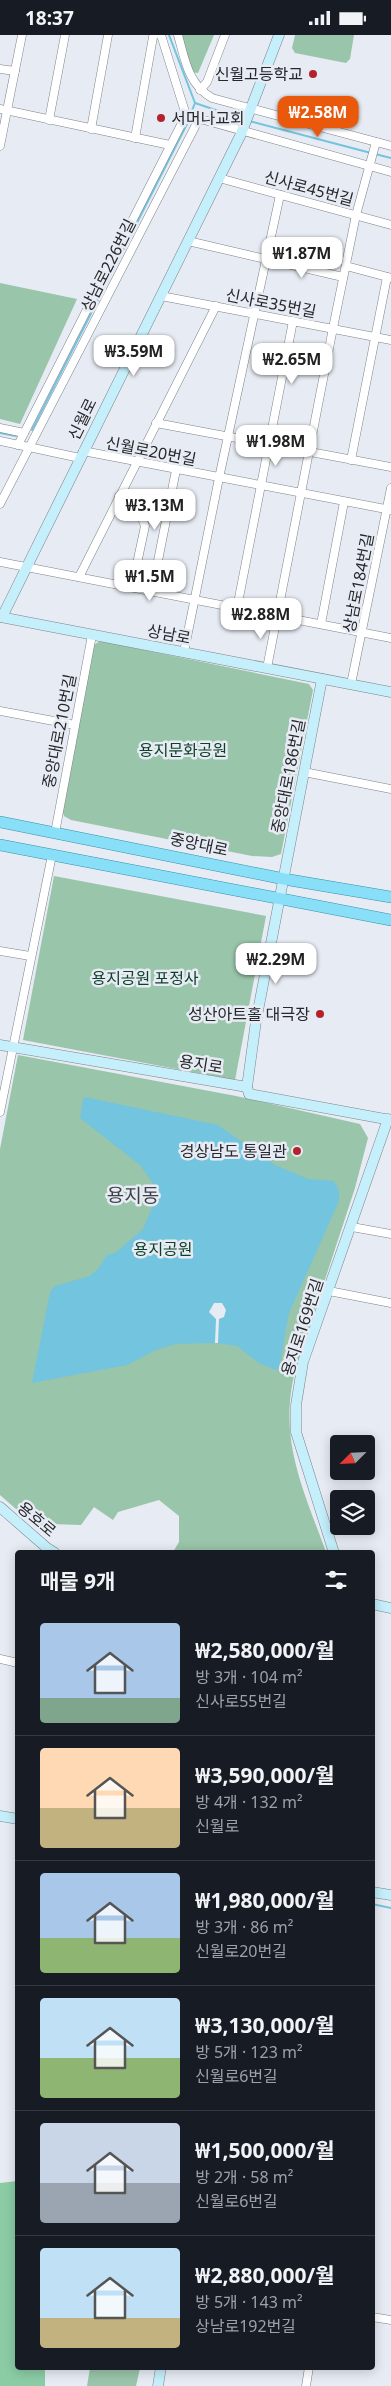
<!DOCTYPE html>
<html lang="ko">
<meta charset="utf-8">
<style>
:root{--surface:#171b24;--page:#20242c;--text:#f1f3f6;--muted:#9ea1a6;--line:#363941;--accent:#ea580c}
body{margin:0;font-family:"Noto Sans","Noto Sans KR",sans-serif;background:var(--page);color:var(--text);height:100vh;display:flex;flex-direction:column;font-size:19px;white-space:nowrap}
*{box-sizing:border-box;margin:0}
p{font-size:16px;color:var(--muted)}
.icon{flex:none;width:28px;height:28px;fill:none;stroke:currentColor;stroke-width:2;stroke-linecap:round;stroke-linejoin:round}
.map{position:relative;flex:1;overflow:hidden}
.details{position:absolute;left:15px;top:1515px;width:360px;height:820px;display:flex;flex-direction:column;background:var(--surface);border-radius:5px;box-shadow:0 2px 12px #0003}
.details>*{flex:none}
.needle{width:32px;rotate:246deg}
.fabs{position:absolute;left:330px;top:1400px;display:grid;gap:10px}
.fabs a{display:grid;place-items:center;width:45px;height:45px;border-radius:5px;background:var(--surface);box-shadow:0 2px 12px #0003;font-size:25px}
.price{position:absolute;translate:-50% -42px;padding:0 11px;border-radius:10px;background:#fff;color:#222;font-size:16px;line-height:32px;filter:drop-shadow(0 1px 2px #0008)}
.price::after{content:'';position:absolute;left:50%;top:30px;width:15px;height:11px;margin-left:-8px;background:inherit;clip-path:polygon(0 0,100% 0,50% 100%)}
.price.on{background:var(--accent);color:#fff}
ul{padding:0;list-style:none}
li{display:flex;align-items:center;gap:15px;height:125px;padding:0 25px}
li+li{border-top:1px solid var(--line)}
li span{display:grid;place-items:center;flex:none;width:140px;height:100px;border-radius:5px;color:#555}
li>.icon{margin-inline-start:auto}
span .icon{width:60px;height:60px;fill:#fffc;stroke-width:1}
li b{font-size:21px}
h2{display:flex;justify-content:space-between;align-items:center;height:60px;padding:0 25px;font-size:21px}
.status{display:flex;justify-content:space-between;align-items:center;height:35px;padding:0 25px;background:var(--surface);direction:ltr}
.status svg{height:14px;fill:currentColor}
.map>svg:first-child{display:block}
.green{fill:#99c5aa}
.forest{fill:#8bcca5}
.water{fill:#73c4de}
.pier{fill:#e7ebf3}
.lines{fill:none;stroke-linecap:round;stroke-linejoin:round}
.stream{stroke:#73c4de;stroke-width:2}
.street-casing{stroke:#7e8289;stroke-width:9}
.secondary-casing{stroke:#7e8289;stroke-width:11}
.primary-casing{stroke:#3391ac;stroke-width:12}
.street{stroke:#fff;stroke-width:8}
.secondary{stroke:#c4effb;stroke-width:10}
.primary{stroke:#89dff7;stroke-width:11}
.poi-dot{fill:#b4232d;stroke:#e7ebf3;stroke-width:2}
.labels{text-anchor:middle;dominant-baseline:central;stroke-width:5;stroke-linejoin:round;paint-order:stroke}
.poi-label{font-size:16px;fill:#27282b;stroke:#e7ebf3;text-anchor:end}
.street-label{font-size:16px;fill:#27282b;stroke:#e7ebf3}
.park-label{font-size:16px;fill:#0c4127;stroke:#e7ebf3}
.quarter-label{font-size:19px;fill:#3e4148;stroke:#e7ebf3}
</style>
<div class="status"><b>18:37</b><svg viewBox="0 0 49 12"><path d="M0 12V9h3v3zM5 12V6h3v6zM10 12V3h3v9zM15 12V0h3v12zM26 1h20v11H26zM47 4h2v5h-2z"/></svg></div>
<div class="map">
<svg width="391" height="2351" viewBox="0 0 391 2351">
<rect width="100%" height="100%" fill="#e7ebf3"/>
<g class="green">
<polygon points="182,0 214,0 198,38 192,37"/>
<polygon points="295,0 354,0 350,24 346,28 295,18 292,13"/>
<polygon points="0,248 77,264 20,389 0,384"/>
<polygon points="100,606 309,649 313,655 281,819 272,822 252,821 71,785 64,781 62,775 92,611"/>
<polygon points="54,841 266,881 235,1045 23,1005"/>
<path d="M 18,1020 L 236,1061 L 360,1089 L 368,1103 L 355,1153 L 296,1333 C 277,1402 303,1454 326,1517 L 173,1517 L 179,1507 L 179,1481 L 159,1465 L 118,1477 L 113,1485 L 94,1472 L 81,1490 L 50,1489 L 40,1495 L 0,1460 L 0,1114 Z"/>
<polygon points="90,2333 90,2332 140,2333 136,2351 87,2351"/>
</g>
<polygon class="forest" points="17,2146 18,2332 45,2333 45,2351 0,2351 0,2148"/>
<polygon class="water" points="85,1062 218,1090 275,1130 308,1144 334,1146 339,1155 339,1166 289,1278 279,1333 275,1335 259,1328 237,1311 215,1308 176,1309 156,1315 127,1330 32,1348 50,1257 55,1251 90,1241 98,1234 107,1220 115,1218 143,1194 157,1161 154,1150 140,1130 80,1083 83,1064"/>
<polygon class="pier" points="214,1268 222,1268 226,1275 224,1282 219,1284 218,1308 215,1308 216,1284 209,1277"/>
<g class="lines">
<g class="stream">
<polyline points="169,0 195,68 242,84"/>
<polyline points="191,78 195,68"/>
<polyline points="249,86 371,118"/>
<polyline points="375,119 391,123"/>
<polyline points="32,395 189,85"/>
<polyline points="0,398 16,401"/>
<polyline points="372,1869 391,1873"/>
</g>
<defs>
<g id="street">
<polyline points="161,0 186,80 391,137"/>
<path d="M 178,0 C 185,25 188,49 212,63 L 391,111"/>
<polyline points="0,34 15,36"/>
<polyline points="200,55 207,47 225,0"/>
<polyline points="0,74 170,110"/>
<polyline points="49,85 65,0"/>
<polyline points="91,94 108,0"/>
<polyline points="135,103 153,2 155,0"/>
<polyline points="0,111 22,0"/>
<polyline points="219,143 391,190"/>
<polyline points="188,206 343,242"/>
<polyline points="346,231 391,243"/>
<polyline points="161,261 391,305"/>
<polyline points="156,388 391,432"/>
<polyline points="0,393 24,398"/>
<polyline points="0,406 80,423"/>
<polyline points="18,410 186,80"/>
<polyline points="83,416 391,475"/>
<polyline points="351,425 387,242"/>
<polyline points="119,461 137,470 145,491 132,552"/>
<polyline points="0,469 199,84"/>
<polyline points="0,527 391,603"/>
<polyline points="79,542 216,271"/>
<polyline points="152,556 176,435"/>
<polyline points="237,573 293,286"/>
<polyline points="321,589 344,467"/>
<polyline points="184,617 219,443 280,160"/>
<polyline points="267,633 333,293 356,180 376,107"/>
<polyline points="351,649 391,453"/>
<polyline points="0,676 75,690"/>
<polyline points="304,737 391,754"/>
<polyline points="55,798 92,600"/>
<polyline points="0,916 30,921"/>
<polyline points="0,1077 52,820"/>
<polyline points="352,1192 391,1199"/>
<polyline points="329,1256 391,1268"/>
<polyline points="0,1624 18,1628"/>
<polyline points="372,2282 391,2285"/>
<polyline points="306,2351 309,2332"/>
</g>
<g id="secondary">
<polyline points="0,582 391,657"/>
<polyline points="2,582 241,99 279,0"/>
<polyline points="0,1010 247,1052 249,1059 391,1085"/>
<polyline points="247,1052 256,986 322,644"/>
<polyline points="0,1472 47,1513 55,1518"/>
<polyline points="334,1518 296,1397 296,1370 303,1327 388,1084"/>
<polyline points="372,1569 391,1573"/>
<polyline points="0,1781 18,1784"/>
<polyline points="372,1857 391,1860"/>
<polyline points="158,2351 161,2332"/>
</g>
<g id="primary">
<polyline points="0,787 284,844 391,862"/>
<polyline points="0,810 391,885"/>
</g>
</defs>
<use href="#street" class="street-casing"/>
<use href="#secondary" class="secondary-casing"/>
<use href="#primary" class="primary-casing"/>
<use href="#street" class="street"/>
<use href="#secondary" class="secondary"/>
<use href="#primary" class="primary"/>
</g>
<g class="poi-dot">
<circle cx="313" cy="39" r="5"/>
<circle cx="161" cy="83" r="5"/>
<circle cx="320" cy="979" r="5"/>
<circle cx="297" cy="1116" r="5"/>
</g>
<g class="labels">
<g class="poi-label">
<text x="303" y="39">신월고등학교</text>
<text x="171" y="83" text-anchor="start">서머나교회</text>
<text x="310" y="979">성산아트홀 대극장</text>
<text x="287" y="1116">경상남도 통일관</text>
</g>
<g class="street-label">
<text transform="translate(309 153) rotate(15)">신사로45번길</text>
<text transform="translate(108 230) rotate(-63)">상남로226번길</text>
<text transform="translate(271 268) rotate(11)">신사로35번길</text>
<text transform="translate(82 384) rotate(-64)">신월로</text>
<text transform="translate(151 416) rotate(11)">신월로20번길</text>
<text transform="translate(358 548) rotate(-79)">상남로184번길</text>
<text transform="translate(169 599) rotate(11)">상남로</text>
<text transform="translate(59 696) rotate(-79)">중앙대로210번길</text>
<text transform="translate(288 741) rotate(-79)">중앙대로186번길</text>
<text transform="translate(199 809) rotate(12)">중앙대로</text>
<text transform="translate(201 1029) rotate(9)">용지로</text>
<text transform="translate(302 1292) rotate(-72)">용지로169번길</text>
<text transform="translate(37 1484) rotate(40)">용호로</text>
</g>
<g class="park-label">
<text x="183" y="715">용지문화공원</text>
<text x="145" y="943">용지공원 포정사</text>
<text x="163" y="1214">용지공원</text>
</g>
<g class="quarter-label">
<text x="133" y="1160">용지동</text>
</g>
</g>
</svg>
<div class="fabs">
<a><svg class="needle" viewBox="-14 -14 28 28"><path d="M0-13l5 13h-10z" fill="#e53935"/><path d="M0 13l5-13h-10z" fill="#9ea1a6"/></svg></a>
<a><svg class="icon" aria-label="layers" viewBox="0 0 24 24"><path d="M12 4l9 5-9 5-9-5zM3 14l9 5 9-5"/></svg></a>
</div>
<b class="price on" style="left:318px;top:103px">₩2.58M</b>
<b class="price" style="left:302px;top:244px">₩1.87M</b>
<b class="price" style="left:134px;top:342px">₩3.59M</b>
<b class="price" style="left:292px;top:350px">₩2.65M</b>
<b class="price" style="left:276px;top:432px">₩1.98M</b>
<b class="price" style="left:155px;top:496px">₩3.13M</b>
<b class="price" style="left:150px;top:567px">₩1.5M</b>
<b class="price" style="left:261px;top:605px">₩2.88M</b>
<b class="price" style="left:276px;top:950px">₩2.29M</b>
<section class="details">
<h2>매물 9개<svg class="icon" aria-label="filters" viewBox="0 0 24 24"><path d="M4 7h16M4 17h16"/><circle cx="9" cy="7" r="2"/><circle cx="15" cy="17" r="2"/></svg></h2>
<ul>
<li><span style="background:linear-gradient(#a9c7e8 75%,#7fa58c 0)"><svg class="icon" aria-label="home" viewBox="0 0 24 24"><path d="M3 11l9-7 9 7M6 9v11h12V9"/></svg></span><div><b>₩2,580,000/월</b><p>방 3개 · 104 m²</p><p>신사로55번길</p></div></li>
<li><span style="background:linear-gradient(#ffd9b3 60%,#c2b280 0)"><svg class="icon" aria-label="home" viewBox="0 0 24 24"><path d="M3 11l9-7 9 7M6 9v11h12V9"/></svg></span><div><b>₩3,590,000/월</b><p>방 4개 · 132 m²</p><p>신월로</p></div></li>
<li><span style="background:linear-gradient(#a9c7e8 65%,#8fb573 0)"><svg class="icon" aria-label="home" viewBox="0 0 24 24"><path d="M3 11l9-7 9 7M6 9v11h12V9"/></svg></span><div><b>₩1,980,000/월</b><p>방 3개 · 86 m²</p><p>신월로20번길</p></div></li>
<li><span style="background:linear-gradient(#bfe0f5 60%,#8fb573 0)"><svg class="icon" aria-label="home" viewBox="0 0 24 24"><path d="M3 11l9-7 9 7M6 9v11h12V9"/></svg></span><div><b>₩3,130,000/월</b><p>방 5개 · 123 m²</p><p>신월로6번길</p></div></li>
<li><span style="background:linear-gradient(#c9d6e8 60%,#9aa5b1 0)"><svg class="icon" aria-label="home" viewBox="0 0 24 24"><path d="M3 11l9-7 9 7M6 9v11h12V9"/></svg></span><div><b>₩1,500,000/월</b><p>방 2개 · 58 m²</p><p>신월로6번길</p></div></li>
<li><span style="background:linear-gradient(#bfe0f5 70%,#c2b280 0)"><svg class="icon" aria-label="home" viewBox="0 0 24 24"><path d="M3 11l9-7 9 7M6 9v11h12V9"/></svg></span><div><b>₩2,880,000/월</b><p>방 5개 · 143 m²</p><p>상남로192번길</p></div></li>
</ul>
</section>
</div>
